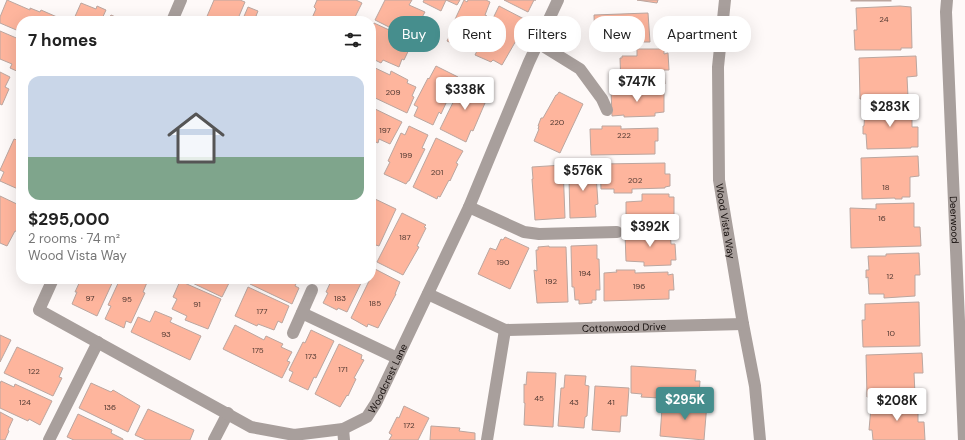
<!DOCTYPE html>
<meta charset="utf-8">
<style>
:root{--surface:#fff;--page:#f2f2f2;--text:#222;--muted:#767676;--line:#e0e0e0;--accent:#468e8d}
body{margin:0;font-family:"DM Sans",sans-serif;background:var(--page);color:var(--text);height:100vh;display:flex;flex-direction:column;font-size:15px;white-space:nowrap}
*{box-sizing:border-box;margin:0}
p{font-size:13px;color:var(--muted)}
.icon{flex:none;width:22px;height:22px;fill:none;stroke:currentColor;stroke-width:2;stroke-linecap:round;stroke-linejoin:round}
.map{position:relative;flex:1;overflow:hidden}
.panel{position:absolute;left:16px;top:16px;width:360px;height:268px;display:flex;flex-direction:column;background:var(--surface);border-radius:16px;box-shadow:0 4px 16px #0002}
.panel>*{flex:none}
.top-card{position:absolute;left:388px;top:16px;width:380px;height:36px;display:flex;gap:8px}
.price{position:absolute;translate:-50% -34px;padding:0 9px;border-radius:4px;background:#fff;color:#222;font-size:13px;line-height:26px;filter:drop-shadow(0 1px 2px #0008)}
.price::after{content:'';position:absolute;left:50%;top:24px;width:12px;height:9px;margin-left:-6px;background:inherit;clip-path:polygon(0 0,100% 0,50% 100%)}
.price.active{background:var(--accent);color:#fff}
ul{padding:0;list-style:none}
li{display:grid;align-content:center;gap:8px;height:212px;padding:0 12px}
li+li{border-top:1px solid var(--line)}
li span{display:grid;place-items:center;height:124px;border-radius:12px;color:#555}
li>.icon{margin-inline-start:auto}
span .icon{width:72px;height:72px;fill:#fffc;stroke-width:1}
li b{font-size:17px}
h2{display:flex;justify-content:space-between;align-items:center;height:48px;padding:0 12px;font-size:17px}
.chip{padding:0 14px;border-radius:16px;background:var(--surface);box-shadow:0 4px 16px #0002;font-size:14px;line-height:36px}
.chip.active{background:var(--accent);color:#fff}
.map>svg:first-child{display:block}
.building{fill:#feb59d;stroke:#bba69f}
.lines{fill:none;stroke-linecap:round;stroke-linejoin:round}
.lane{stroke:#a89f9c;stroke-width:12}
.street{stroke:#a89f9c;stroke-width:12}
.labels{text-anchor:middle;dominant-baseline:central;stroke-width:3;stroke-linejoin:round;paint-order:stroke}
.number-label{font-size:8px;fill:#503831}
.street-label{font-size:10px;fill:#160f0d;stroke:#fef9f8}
</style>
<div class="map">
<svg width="965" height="440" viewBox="0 0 965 440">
<rect width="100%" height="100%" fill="#fef9f8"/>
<g class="building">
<polygon points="7,0 30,10 30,8 40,12 41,10 57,17 55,21 21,21 21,32 0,23 0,17"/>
<polygon points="214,0 240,0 245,2 237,21 205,21"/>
<polygon points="317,0 356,0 362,3 353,21 319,21 312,18 316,9 314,7"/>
<polygon points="385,0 412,0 409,5 425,12 420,21 424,23 415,40 375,20"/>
<polygon points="424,0 460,0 457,5 446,0 441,11 423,2"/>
<polygon points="464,0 467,2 468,0 486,0 490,2 485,15 487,16 472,48 463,44 462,48 447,41 453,29 451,28"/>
<polygon points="504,0 536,0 534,0 528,12"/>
<polygon points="637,0 658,0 657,3"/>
<rect x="851" y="0" width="40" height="1"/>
<polygon points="81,3 96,9 97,6 106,10 101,21 71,21 73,21"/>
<polygon points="499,6 524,19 518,31 521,32 502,65 493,60 491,62 475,55"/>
<polygon points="900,6 911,7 912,48 901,48 901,50 855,50 854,30 857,30 856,8"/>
<polygon points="248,7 258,11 256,16 267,21 242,21"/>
<polygon points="648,13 650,42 636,42 636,44 595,44 594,15"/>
<polygon points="111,15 125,21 107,21"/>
<polygon points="374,23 413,41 404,60 402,59 399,67 383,60 381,63 371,58 371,29"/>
<polygon points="0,31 21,40 21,73 10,68 12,64 0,59"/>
<polygon points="637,49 664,49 664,54 668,53 669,70 664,70 665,84 621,85 620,58 622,58 622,56 637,56"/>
<polygon points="916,56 917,76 907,77 908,97 890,100 890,98 860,99 859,58"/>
<polygon points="371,66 390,75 391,71 408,80 407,83 416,87 412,96 414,97 407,113 371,96"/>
<polygon points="436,66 458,77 441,114 439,112 433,125 414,116 418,107 414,105 428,78 429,79"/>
<polygon points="0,72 10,77 5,87 9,89 2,105 0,104"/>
<polygon points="464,80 487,92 486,95 488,96 473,131 471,130 466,142 440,129"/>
<polygon points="650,89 650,92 664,92 664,112 655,113 655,116 624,117 624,115 612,116 611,90"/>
<polygon points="559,92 583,104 560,153 534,141 539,129 538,129 539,126 538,126 541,118 543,118 556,95 557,95"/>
<polygon points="912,105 912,127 918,127 918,147 911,147 911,148 867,149 866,134 863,134 863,126 864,126 865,110 875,110 875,106"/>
<polygon points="371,107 402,122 390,144 379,139 378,143 371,140"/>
<polygon points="409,126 428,135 422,148 425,149 409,181 408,181 406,184 384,174 390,162 388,161 401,133 405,135"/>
<polygon points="602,126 621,126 621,129 658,128 658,141 655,141 655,154 591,155 590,129 602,129"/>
<polygon points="21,131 21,183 18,189 0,181 4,172 0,170 14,139 17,140"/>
<polygon points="436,138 463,151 456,163 458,164 450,181 449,180 440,197 438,196 437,199 413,187"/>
<polygon points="918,156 919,176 910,177 910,197 902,197 902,199 895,199 895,198 862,199 861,158"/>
<polygon points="665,163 665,174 670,174 670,186 665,187 665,188 632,189 632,193 614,193 614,189 601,189 600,164"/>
<polygon points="563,165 565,218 535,220 532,179 533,179 532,167"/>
<polygon points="591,165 592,174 596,174 598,204 595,205 596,217 570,218 569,179 571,179 571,166"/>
<polygon points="642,194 669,194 669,197 674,197 674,216 670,216 670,229 626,229 626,202 642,201"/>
<polygon points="0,196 21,206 21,227 19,232 15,231 7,246 0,243"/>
<polygon points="373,198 396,209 379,246 376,245 371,256 371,202"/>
<polygon points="914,203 914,227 920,227 921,246 851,248 850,208 876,209 876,204"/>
<polygon points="402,213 426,225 424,227 426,228 417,246 419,247 403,275 377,262"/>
<polygon points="670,231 671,244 675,244 676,260 671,260 671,265 644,266 644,262 626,261 625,233"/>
<polygon points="505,237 529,248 510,289 478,274 490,248 496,250 501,239 503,240"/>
<polygon points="597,245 597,259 599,259 600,290 596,290 596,300 592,300 592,303 579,304 579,300 575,300 574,287 572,287 571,246"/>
<polygon points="549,246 549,247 566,247 568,302 537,303 534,270 537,271 536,250 538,250 538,247"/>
<polygon points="919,253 920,275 915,275 915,296 884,298 884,294 869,294 868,277 866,278 866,270 869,270 868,256 886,256 886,254"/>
<polygon points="375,269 400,282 395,294 396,294 378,328 368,324 367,327 351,318 370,279 371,279"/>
<polygon points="616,270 635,270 635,273 668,272 668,275 673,274 674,290 669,290 669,299 604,301 604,273 617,272"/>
<polygon points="81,279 114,279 97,316 72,304 77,292 75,292"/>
<polygon points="120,279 148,280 143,292 145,293 131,323 126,321 124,328 105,319 111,306 108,305"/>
<polygon points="184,279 231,279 222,297"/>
<polygon points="252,279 298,279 295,286 299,288 292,304 250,284"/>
<polygon points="332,279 363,279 347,312 338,308 337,310 323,303 328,293 326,292"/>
<polygon points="180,281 221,299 208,329 185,320 187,316 172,309 177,299 173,297"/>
<polygon points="248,287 289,306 282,323 278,321 274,330 258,324 257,326 235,316"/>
<polygon points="919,302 920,346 863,347 862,320 865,320 865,304"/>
<polygon points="155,311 172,318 170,322 201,336 190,360 131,332 138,317 150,322"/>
<polygon points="235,325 264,340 266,336 283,344 281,347 292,352 287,361 290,362 282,378 223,349"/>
<polygon points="311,330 334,341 316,378 314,377 308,390 289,381 293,372 289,370 303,342 305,343"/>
<polygon points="0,335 11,340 0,362"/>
<polygon points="339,344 362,355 361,359 364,360 354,378 356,379 348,396 347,395 340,407 315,394"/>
<polygon points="17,347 63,368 59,377 62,378 53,396 4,373"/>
<polygon points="922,353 923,373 914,373 915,394 905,395 905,396 867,397 866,355"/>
<polygon points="631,366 696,370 695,381 700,381 699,395 694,395 694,397 660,395 660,398 641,397 642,394 631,393"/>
<polygon points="527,372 556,373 553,427 524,425 525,403 524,403 524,384 526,385"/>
<polygon points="565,375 586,376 585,385 589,386 587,416 585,417 584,428 558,426 561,388 564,388"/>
<polygon points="1,381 14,387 15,384 52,401 40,425 29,419 28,421 0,408 0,384"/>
<polygon points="91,383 111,392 113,390 140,406 128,432 79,408"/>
<polygon points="595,386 629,388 627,416 621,416 620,432 592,430"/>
<polygon points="680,401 707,403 704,440 660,436 662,409 664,409 665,407 679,408"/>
<polygon points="918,401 918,422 924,422 925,440 873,440 872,430 869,430 871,407 881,407 881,402"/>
<polygon points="404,406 429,418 418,440 389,440 392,435 389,433 397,417 399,418"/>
<polygon points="148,409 194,430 190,440 146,440 135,435"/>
<polygon points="0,412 13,419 8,430 9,431 5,440 0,440"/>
<polygon points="78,414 112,430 111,433 123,439 123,440 74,440 67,437"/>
<polygon points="431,426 460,428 459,431 475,433 475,440 430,440"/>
</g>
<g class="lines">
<g class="lane">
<polyline points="538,43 580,69 602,99 607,110"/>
<polyline points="302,313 397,358"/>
<polyline points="293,333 312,290"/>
<polyline points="343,429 344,440"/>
<polyline points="49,440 98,342"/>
<polyline points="214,440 228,413"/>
</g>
<g class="street">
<path id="s1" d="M 725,0 L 718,67 L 719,180 L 743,324 L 755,386 L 760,440"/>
<path id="s2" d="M 947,0 L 946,12 L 964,440"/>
<polyline points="172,21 181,0"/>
<polyline points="469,207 524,232 539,234 617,232"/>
<path id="s3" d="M 53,279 L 39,310 L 251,427 L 294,435 L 343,429 L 367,417 L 376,403 L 469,207 L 529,62 L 558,0"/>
<path id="s4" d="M 428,294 L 505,330 L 743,324"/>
<polyline points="487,440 505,330"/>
</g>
</g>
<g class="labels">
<g class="number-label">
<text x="884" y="19">24</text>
<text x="393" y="92">209</text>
<text x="557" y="122">220</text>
<text x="385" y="130">197</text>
<text x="624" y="135">222</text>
<text x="406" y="155">199</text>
<text x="437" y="172">201</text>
<text x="635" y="180">202</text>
<text x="886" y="187">18</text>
<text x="882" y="218">16</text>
<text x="405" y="237">187</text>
<text x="503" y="262">190</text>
<text x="585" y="273">194</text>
<text x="890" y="276">12</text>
<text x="551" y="281">192</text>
<text x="639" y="286">196</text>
<text x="90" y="298">97</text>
<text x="340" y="298">183</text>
<text x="127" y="299">95</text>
<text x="375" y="303">185</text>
<text x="197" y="304">91</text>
<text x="262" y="311">177</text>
<text x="891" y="333">10</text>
<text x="166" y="334">93</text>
<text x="258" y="350">175</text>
<text x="311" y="356">173</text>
<text x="343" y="369">171</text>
<text x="34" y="371">122</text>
<text x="539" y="398">45</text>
<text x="25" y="402">124</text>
<text x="574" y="402">43</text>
<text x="611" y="402">41</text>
<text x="110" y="407">136</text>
<text x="409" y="425">172</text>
</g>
<g class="street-label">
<text stroke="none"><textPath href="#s2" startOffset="220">Deerwood</textPath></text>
<text stroke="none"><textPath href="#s1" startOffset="222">Wood Vista Way</textPath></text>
<text stroke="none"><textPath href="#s4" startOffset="204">Cottonwood Drive</textPath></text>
<text stroke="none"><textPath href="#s3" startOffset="440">Woodcrest Lane</textPath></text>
</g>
</g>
</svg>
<b class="price" style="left:637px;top:103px">$747K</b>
<b class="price" style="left:465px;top:111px">$338K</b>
<b class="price" style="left:890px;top:128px">$283K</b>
<b class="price" style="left:583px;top:192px">$576K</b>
<b class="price" style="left:650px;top:248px">$392K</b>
<b class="price active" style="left:685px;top:421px">$295K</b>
<b class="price" style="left:897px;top:422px">$208K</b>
<div class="top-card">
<a class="chip active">Buy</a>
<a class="chip">Rent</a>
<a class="chip">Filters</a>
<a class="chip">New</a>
<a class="chip">Apartment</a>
</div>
<section class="panel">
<h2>7 homes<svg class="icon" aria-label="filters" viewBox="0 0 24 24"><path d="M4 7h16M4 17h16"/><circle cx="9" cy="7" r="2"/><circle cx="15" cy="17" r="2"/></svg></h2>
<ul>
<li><span style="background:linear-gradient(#c9d6e8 65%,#7fa58c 0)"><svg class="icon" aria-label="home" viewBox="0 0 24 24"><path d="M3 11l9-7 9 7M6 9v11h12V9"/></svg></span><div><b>$295,000</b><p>2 rooms · 74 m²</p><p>Wood Vista Way</p></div></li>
</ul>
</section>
</div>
